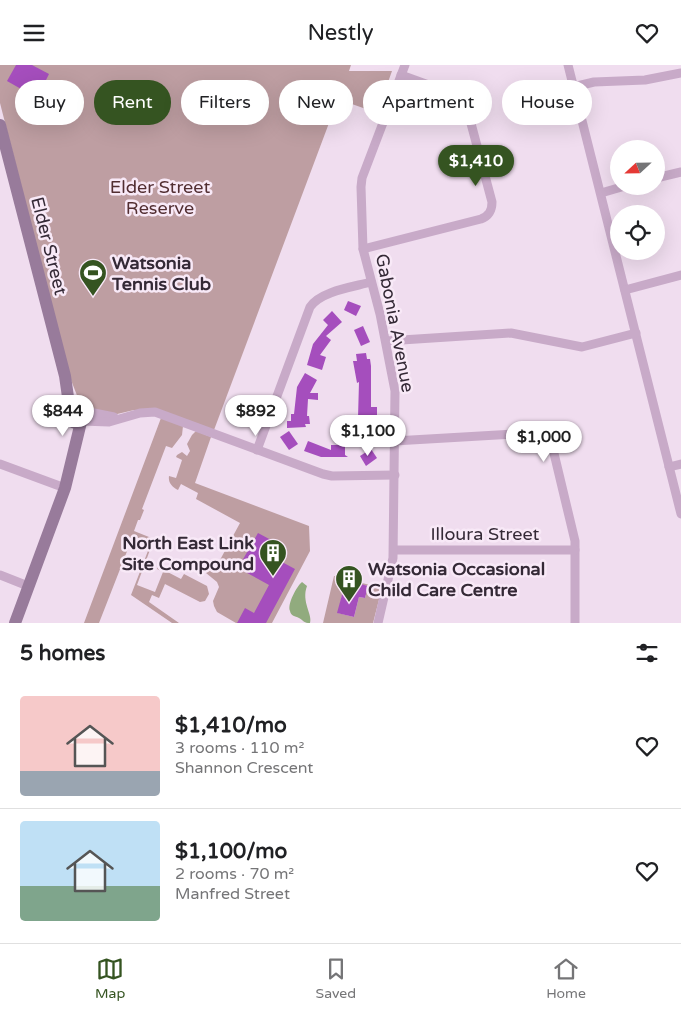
<!DOCTYPE html>
<meta charset="utf-8">
<style>
:root{--surface:#fff;--page:#f6f6f6;--text:#202124;--muted:#757577;--line:#e0e0e0;--accent:#355421}
body{margin:0;font-family:"Varela Round",sans-serif;background:var(--page);color:var(--text);height:100vh;display:flex;flex-direction:column;font-size:19px;white-space:nowrap}
*{box-sizing:border-box;margin:0}
p{font-size:16px;color:var(--muted)}
.icon{flex:none;width:28px;height:28px;fill:none;stroke:currentColor;stroke-width:2;stroke-linecap:round;stroke-linejoin:round}
.map{position:relative;height:558px;overflow:hidden}
.panel{display:flex;flex-direction:column;background:var(--surface);flex:1}
.panel>*{flex:none}
.banner{position:absolute;left:15px;top:15px;width:651px;height:45px;display:flex;gap:10px}
.needle{width:32px;rotate:248deg}
.controls{position:absolute;left:610px;top:75px;display:grid;gap:10px}
.controls a{display:grid;place-items:center;width:55px;height:55px;border-radius:50%;background:var(--surface);box-shadow:0 5px 20px #0002;font-size:25px}
.price{position:absolute;translate:-50% -42px;padding:0 11px;border-radius:18px;background:#fff;color:#222;font-size:16px;line-height:32px;filter:drop-shadow(0 1px 2px #0008)}
.price::after{content:'';position:absolute;left:50%;top:30px;width:15px;height:11px;margin-left:-8px;background:inherit;clip-path:polygon(0 0,100% 0,50% 100%)}
.price.on{background:var(--accent);color:#fff}
ul{padding:0;list-style:none}
li{display:flex;align-items:center;gap:15px;height:125px;padding:0 20px}
li+li{border-top:1px solid var(--line)}
li span{display:grid;place-items:center;flex:none;width:140px;height:100px;border-radius:5px;color:#555}
li>.icon{margin-inline-start:auto}
span .icon{width:60px;height:60px;fill:#fffc;stroke-width:1}
li b{font-size:21px}
h2{display:flex;justify-content:space-between;align-items:center;height:60px;padding:0 20px;font-size:21px}
.tag{padding:0 18px;border-radius:22px;background:var(--surface);box-shadow:0 5px 20px #0002;font-size:18px;line-height:45px}
.tag.on{background:var(--accent);color:#fff}
header{display:flex;justify-content:space-between;align-items:center;height:65px;padding:0 20px;background:var(--surface);font-size:22px;font-weight:600}
.menu{display:flex;justify-content:space-around;align-items:center;height:70px;border-top:1px solid var(--line);background:var(--surface);font-size:14px;color:var(--muted)}
.menu a{display:grid;justify-items:center;gap:2px}
.menu .on{color:var(--accent)}
.map>svg:first-child{display:block}
.green{fill:#be9ea2;fill-rule:evenodd}
.water{fill:#91ab7e}
.building{fill:#a54ebd}
.lines{fill:none;stroke-linecap:round;stroke-linejoin:round}
.street{stroke:#c8aac8;stroke-width:9}
.secondary{stroke:#987b9b;stroke-width:12}
.labels{text-anchor:middle;dominant-baseline:central;stroke-width:5;stroke-linejoin:round;paint-order:stroke}
.park-label{font-size:18px;fill:#522e32;stroke:#f8e9f7}
.street-label{font-size:18px;fill:#342936;stroke:#f8e9f7}
.poi-label{font-size:18px;font-weight:bold;fill:#342936;stroke:#f8e9f7;text-anchor:start}
</style>
<header><svg class="icon" aria-label="menu" viewBox="0 0 24 24"><path d="M4 6h16M4 12h16M4 18h16"/></svg>Nestly<svg class="icon" aria-label="heart" viewBox="0 0 24 24"><path d="M12 20l-8-8c-3-5 5-10 8-4 3-6 11-1 8 4z"/></svg></header>
<div class="map">
<svg width="681" height="558" viewBox="0 0 681 558">
<rect width="100%" height="100%" fill="#f0ddef"/>
<g class="green">
<polygon points="0,0 351,0 349,6 392,6 377,48 338,34 214,365 134,345 113,350 86,343 78,333 71,315 0,38"/>
<polygon points="161,353 183,361 182,370 172,383 166,381 142,444 144,445 140,455 138,455 134,466 154,474 137,520 155,527 163,507 157,504 158,502 181,514 184,509 207,521 209,529 205,536 200,537 165,519 159,533 152,530 149,537 179,558 172,558 131,530 151,478 133,471 99,558 84,558"/>
<path d="M 196,366 L 211,372 L 195,418 L 309,461 L 310,486 L 272,558 L 236,558 L 217,547 L 214,541 L 213,536 L 219,522 L 217,517 L 206,508 L 208,503 L 214,506 L 240,458 L 196,434 L 198,428 L 181,419 L 178,425 C 172,422 168,418 169,411 L 176,413 L 182,395 L 176,392 L 177,390 L 182,387 L 187,391 L 190,386 L 187,379 L 192,370 Z"/>
<path d="M 334,511 L 382,523 L 373,558 L 323,558 ZM 357,519 L 368,521 L 365,533 L 359,532 L 354,552 L 338,548 L 343,526 L 354,529 Z"/>
</g>
<path class="water" d="M 302,517 L 307,521 C 301,537 313,550 310,558 C 304,558 304,556 299,553 C 295,551 291,551 290,546 C 287,539 297,521 302,517 Z"/>
<g class="building">
<polygon points="16,0 32,0 49,9 37,33 7,16"/>
<polygon points="348,236 361,241 356,251 344,245"/>
<polygon points="332,246 342,257 326,271 331,275 320,290 326,292 322,305 307,300 313,279 328,260 323,255"/>
<polygon points="363,261 370,277 361,281 354,265"/>
<polygon points="366,288 367,294 370,294 371,301 371,342 377,342 377,351 358,353 359,317 357,318 353,296 357,296 356,289"/>
<polygon points="305,308 317,315 310,328 318,328 318,335 308,334 307,351 309,351 310,359 305,359 306,362 287,363 287,356 291,356 291,349 294,349 297,322"/>
<polygon points="366,363 377,364 376,378 365,377"/>
<polygon points="289,366 298,379 289,385 280,372"/>
<polygon points="308,376 331,385 331,380 345,380 345,390 348,392 321,392 304,386"/>
<polygon points="371,384 377,393 366,401 360,391"/>
<polygon points="258,468 286,483 281,493 284,495 282,497 295,504 266,558 237,558 245,543 254,548 269,520 238,503"/>
<polygon points="357,518 368,521 365,533 359,532 354,552 337,548 343,526 354,529"/>
</g>
<g class="lines">
<g class="street">
<polyline points="568,0 681,449"/>
<polyline points="573,22 594,17 645,15 681,8"/>
<polyline points="656,113 681,107"/>
<polyline points="601,128 625,121"/>
<path d="M 363,184 L 481,154 C 489,151 492,146 492,137 L 465,36 L 459,31 L 401,10"/>
<polyline points="625,225 681,210"/>
<polyline points="386,276 511,268 582,282 636,268"/>
<polyline points="84,346 114,352"/>
<polyline points="82,356 109,357 140,348 155,347 323,409 332,411 395,410"/>
<path d="M 394,376 L 533,368 C 542,369 548,371 552,380 L 575,476 L 575,558"/>
<path d="M 257,385 L 310,242 C 321,226 353,222 371,217"/>
<polyline points="0,399 65,423"/>
<polyline points="669,402 681,399"/>
<polyline points="394,485 575,485"/>
<polyline points="0,510 28,521"/>
<polyline points="378,558 393,493 395,326 380,249 363,184 361,122 362,113 405,0"/>
</g>
<g class="secondary">
<polyline points="0,60 65,311 70,346"/>
<circle cx="77" cy="350" r="8"/>
<polyline points="15,558 65,423 81,357"/>
</g>
</g>
<defs>
<symbol id="stadium-pin" viewBox="-11 -11 22 30"><path d="M0 17L-7.5 6A9.5 9.5 0 1 1 7.5 6Z" fill="#355421" stroke="#f8e9f7"/><path d="M0-5a6.5 5 0 1 0 0 10a6.5 5 0 1 0 0-10ZM-3.5-1.8h7v3.6h-7Z" fill="#fff"/></symbol>
<symbol id="building-pin" viewBox="-11 -11 22 30"><path d="M0 17L-7.5 6A9.5 9.5 0 1 1 7.5 6Z" fill="#355421" stroke="#f8e9f7"/><path d="M-4-6H4V6H1V3H-1V6H-4ZM-2.5-4.3h1.7v1.8h-1.7ZM.8-4.3h1.7v1.8H.8ZM-2.5-1h1.7V.8h-1.7ZM.8-1h1.7V.8H.8Z" fill="#fff"/></symbol>
</defs>
<g fill-rule="evenodd">
<use href="#stadium-pin" x="77" y="192" width="32" height="43"/>
<use href="#building-pin" x="257" y="472" width="32" height="43"/>
<use href="#building-pin" x="333" y="498" width="32" height="43"/>
</g>
<g class="labels">
<g class="park-label">
<text x="160" y="122">Elder Street<tspan x="160" dy="21">Reserve</tspan></text>
</g>
<g class="street-label">
<text transform="translate(49 181) rotate(76)">Elder Street</text>
<text transform="translate(395 258) rotate(79)">Gabonia Avenue</text>
<text x="485" y="469">Illoura Street</text>
</g>
<g class="poi-label">
<text x="112" y="198">Watsonia<tspan x="112" dy="21">Tennis Club</tspan></text>
<text x="254" y="478" text-anchor="end">North East Link<tspan x="254" dy="21">Site Compound</tspan></text>
<text x="368" y="504">Watsonia Occasional<tspan x="368" dy="21">Child Care Centre</tspan></text>
</g>
</g>
</svg>
<div class="controls">
<a><svg class="needle" viewBox="-14 -14 28 28"><path d="M0-13l5 13h-10z" fill="#e53935"/><path d="M0 13l5-13h-10z" fill="#757577"/></svg></a>
<a><svg class="icon" aria-label="locate" viewBox="0 0 24 24"><circle cx="12" cy="12" r="6"/><path d="M12 2v4M12 18v4M2 12h4M18 12h4"/></svg></a>
</div>
<b class="price on" style="left:476px;top:122px">$1,410</b>
<b class="price" style="left:63px;top:372px">$844</b>
<b class="price" style="left:256px;top:372px">$892</b>
<b class="price" style="left:368px;top:392px">$1,100</b>
<b class="price" style="left:544px;top:398px">$1,000</b>
<div class="banner">
<a class="tag">Buy</a>
<a class="tag on">Rent</a>
<a class="tag">Filters</a>
<a class="tag">New</a>
<a class="tag">Apartment</a>
<a class="tag">House</a>
</div>
</div>
<section class="panel">
<h2>5 homes<svg class="icon" aria-label="filters" viewBox="0 0 24 24"><path d="M4 7h16M4 17h16"/><circle cx="9" cy="7" r="2"/><circle cx="15" cy="17" r="2"/></svg></h2>
<ul>
<li><span style="background:linear-gradient(#f6c9c9 75%,#9aa5b1 0)"><svg class="icon" aria-label="home" viewBox="0 0 24 24"><path d="M3 11l9-7 9 7M6 9v11h12V9"/></svg></span><div><b>$1,410/mo</b><p>3 rooms · 110 m²</p><p>Shannon Crescent</p></div><svg class="icon" aria-label="heart" viewBox="0 0 24 24"><path d="M12 20l-8-8c-3-5 5-10 8-4 3-6 11-1 8 4z"/></svg></li>
<li><span style="background:linear-gradient(#bfe0f5 65%,#7fa58c 0)"><svg class="icon" aria-label="home" viewBox="0 0 24 24"><path d="M3 11l9-7 9 7M6 9v11h12V9"/></svg></span><div><b>$1,100/mo</b><p>2 rooms · 70 m²</p><p>Manfred Street</p></div><svg class="icon" aria-label="heart" viewBox="0 0 24 24"><path d="M12 20l-8-8c-3-5 5-10 8-4 3-6 11-1 8 4z"/></svg></li>
</ul>
</section>
<nav class="menu">
<a class="on"><svg class="icon" aria-label="map" viewBox="0 0 24 24"><path d="M3 6l6-2 6 2 6-2v14l-6 2-6-2-6 2zM9 4v14M15 6v14"/></svg>Map</a>
<a><svg class="icon" aria-label="saved" viewBox="0 0 24 24"><path d="M7 4h10v16l-5-4-5 4z"/></svg>Saved</a>
<a><svg class="icon" aria-label="home" viewBox="0 0 24 24"><path d="M3 11l9-7 9 7M6 9v11h12V9"/></svg>Home</a>
</nav>
